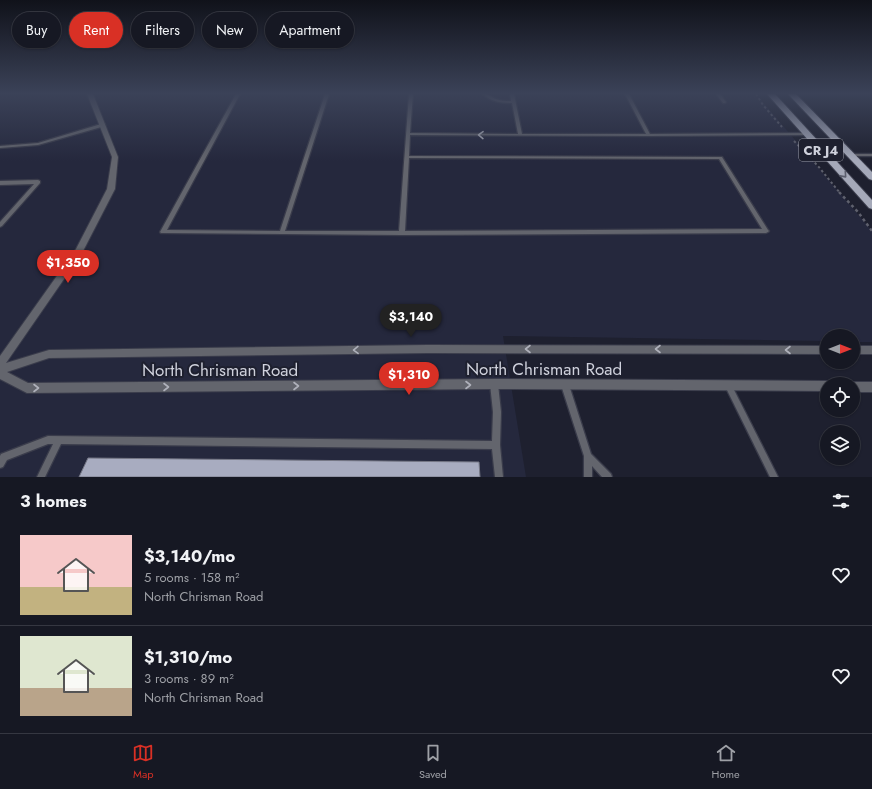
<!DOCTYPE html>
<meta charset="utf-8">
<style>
:root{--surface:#161823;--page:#1f212b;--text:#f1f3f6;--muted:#9ea0a6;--line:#353741;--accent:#d93025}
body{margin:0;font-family:Jost,sans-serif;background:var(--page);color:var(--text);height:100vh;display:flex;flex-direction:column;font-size:15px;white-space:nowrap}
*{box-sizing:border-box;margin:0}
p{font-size:13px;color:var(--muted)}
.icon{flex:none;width:22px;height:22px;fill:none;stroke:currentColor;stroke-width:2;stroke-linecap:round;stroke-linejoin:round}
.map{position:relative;height:477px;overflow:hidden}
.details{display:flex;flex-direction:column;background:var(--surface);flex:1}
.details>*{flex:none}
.banner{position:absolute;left:12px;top:12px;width:400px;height:36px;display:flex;gap:8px}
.needle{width:26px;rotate:90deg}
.fabs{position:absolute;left:820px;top:329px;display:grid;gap:8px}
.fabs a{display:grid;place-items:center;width:40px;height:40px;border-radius:50%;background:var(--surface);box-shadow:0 1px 3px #0004,0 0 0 1px var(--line);font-size:20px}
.price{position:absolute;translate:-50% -34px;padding:0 9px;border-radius:14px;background:var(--accent);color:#fff;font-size:13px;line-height:26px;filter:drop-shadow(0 1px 2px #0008)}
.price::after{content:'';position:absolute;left:50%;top:24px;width:12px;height:9px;margin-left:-6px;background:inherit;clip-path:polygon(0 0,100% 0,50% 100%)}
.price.on{background:#222;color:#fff}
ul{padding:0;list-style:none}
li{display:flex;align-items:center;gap:12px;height:100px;padding:0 20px}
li+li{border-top:1px solid var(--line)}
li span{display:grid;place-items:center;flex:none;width:112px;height:80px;border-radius:0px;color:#555}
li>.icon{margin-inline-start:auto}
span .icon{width:48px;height:48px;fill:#fffc;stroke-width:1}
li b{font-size:17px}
h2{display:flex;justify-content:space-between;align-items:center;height:48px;padding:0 20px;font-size:17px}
.chip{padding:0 14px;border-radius:18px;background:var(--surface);box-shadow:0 1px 3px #0004,0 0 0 1px var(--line);font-size:14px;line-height:36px}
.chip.on{background:var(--accent);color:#fff}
.menu{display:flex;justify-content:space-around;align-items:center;height:56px;border-top:1px solid var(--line);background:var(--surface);font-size:11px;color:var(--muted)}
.menu a{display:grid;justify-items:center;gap:2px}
.menu .on{color:var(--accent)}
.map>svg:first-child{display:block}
.built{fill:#25283d}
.building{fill:#a8acc0;stroke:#767886}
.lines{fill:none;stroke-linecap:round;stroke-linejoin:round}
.lane-casing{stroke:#3a3c4b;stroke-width:2.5}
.street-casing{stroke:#3a3c4b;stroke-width:2}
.primary-casing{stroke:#3a3c4b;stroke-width:2}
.path-far1{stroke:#5e606d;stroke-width:2;stroke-dasharray:2.5 2.5;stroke-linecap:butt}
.path{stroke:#5e606d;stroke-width:2.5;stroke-dasharray:3 3;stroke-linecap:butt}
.lane{fill:#63656d;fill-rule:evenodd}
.street{fill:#63656d;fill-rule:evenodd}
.primary{fill:#a5a9b9;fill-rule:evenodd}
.oneway{stroke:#afb1bb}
.oneway2{stroke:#5b5e6d}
.labels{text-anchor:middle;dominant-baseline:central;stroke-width:4;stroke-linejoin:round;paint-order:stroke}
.shield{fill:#1e202f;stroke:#9a9ca8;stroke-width:1}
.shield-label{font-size:13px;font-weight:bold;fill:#cfd1dc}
.near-street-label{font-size:17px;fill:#cfd1dc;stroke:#1e202f}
</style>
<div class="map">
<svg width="872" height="477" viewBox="0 0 872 477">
<rect width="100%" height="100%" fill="#1e202f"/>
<polygon class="built" points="0,94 756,94 872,231 872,342 853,342 853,336 827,336 827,341 503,336 526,477 0,477"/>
<polygon class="building" points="88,458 479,462 480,477 79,477"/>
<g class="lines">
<defs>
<g id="lane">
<path d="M 236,94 L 240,94 L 167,230 L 280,231 L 325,94 L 329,94 L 285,231 L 399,231 L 409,94 L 413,94 L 410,133 L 518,134 L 512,103 C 501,103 491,102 483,94 C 489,94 491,97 496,99 C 501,101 506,101 511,101 L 510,94 L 514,94 L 522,134 L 646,134 L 625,94 L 629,94 L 650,134 L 807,133 L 809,134 L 807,135 L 649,136 L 410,135 L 409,156 L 722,157 L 768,230 L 769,231 L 768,232 L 766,233 L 402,235 L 161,233 L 160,232 ZM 409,158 L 719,159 L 762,229 L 405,231 Z"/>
<polygon points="716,94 720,94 726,102 725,103 723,103"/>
<polygon points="101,124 105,124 105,126 38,145 0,148 0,146 38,143"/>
<polygon points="849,154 872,154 872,156 851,156 849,155"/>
<polygon points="38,180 40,181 40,183 2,226 0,227 0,222 34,184 0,185 0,181"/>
<polygon points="494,381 496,382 498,384 501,412 500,445 503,477 495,477 492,449 61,444 45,477 37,477 53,444 48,444 7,460 3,467 0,468 0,456 1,454 48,436 492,441 493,412 490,384 492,382"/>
<polygon points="565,382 567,383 569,385 591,454 611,474 612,477 602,477 592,466 592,477 584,477 584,456 561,385 563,383"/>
<polygon points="729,383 731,384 778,477 770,477 725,386 727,384"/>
</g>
<g id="street">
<polygon points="87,94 93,94 118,157 115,189 82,253 6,363 49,350 428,345 827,346 827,354 428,353 49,358 7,372 28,383 494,379 827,381 831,384 827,384 827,391 494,389 27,393 0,379 0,356 76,249 107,189 112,157"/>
<rect x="853" y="346" width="19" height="8"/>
<polygon points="853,382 872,382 872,392 853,392 853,384 849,384"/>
</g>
<g id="primary">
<polygon points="767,94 775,94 872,200 872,209 869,208"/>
<polygon points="788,94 796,94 872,172 872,180 869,179"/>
</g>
</defs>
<use href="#lane" class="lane-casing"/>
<use href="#street" class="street-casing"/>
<use href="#primary" class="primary-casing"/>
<g class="path-far1">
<polyline points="756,94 763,105 782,127"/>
<polyline points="794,141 818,166 840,193"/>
</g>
<polyline class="path" points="839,192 858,212 872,231"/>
<use href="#lane" class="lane"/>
<use href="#street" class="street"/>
<use href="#primary" class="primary"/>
</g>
<defs><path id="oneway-chevron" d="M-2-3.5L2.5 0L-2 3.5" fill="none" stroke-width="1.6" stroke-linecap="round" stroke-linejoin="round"/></defs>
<g class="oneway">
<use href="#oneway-chevron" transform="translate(481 135) rotate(-179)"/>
<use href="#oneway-chevron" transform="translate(528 349) rotate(-180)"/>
<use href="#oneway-chevron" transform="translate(658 349) rotate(-180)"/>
<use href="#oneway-chevron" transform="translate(356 350) rotate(179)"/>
<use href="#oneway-chevron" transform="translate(788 350) rotate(-180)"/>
<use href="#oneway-chevron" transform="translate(468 385)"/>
<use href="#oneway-chevron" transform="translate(296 386)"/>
<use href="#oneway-chevron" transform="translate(166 387)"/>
<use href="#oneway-chevron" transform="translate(36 388)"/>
</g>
<use class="oneway2" href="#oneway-chevron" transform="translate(844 175) rotate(48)"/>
<linearGradient id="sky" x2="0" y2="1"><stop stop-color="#10121a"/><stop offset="0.58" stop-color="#3b4258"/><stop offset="1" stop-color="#3b4258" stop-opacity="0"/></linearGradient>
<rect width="872" height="161" fill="url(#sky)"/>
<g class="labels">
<rect class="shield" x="799" y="139" width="44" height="22" rx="3"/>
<g class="shield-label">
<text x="821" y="150">CR J4</text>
</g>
<g class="near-street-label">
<text x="544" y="369">North Chrisman Road</text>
<text x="220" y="370">North Chrisman Road</text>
</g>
</g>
</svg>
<div class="fabs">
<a><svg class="needle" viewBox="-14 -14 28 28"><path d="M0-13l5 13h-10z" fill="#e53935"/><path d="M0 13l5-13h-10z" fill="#9ea0a6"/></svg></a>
<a><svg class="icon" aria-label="locate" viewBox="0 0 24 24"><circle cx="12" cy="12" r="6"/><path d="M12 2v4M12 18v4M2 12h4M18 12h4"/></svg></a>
<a><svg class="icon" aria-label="layers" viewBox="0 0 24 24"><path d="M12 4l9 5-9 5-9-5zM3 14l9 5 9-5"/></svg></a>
</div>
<b class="price" style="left:68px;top:284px">$1,350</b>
<b class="price on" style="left:411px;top:338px">$3,140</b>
<b class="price" style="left:409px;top:396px">$1,310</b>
<div class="banner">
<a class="chip">Buy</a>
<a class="chip on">Rent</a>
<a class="chip">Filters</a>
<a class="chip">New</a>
<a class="chip">Apartment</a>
</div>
</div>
<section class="details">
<h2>3 homes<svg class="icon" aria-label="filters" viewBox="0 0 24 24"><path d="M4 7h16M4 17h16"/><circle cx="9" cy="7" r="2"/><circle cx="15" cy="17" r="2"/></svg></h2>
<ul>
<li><span style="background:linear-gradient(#f6c9c9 65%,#c2b280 0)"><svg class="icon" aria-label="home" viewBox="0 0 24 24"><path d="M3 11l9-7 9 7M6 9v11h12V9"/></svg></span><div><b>$3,140/mo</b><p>5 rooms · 158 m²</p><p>North Chrisman Road</p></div><svg class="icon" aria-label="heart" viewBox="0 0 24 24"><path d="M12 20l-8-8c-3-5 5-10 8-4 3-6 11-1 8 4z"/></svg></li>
<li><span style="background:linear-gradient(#dfe7d0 65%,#b9a48a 0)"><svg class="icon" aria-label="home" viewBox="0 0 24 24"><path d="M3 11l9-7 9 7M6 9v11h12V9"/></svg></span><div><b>$1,310/mo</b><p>3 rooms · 89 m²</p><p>North Chrisman Road</p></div><svg class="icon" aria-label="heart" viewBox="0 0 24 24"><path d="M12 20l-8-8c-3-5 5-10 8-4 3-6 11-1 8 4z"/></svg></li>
</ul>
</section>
<nav class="menu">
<a class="on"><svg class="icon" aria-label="map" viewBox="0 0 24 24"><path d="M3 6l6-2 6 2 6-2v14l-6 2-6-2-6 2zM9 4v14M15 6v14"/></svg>Map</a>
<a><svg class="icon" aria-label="saved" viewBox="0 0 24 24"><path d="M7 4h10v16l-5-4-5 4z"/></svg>Saved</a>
<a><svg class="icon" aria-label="home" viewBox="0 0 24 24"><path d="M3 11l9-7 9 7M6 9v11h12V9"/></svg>Home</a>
</nav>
